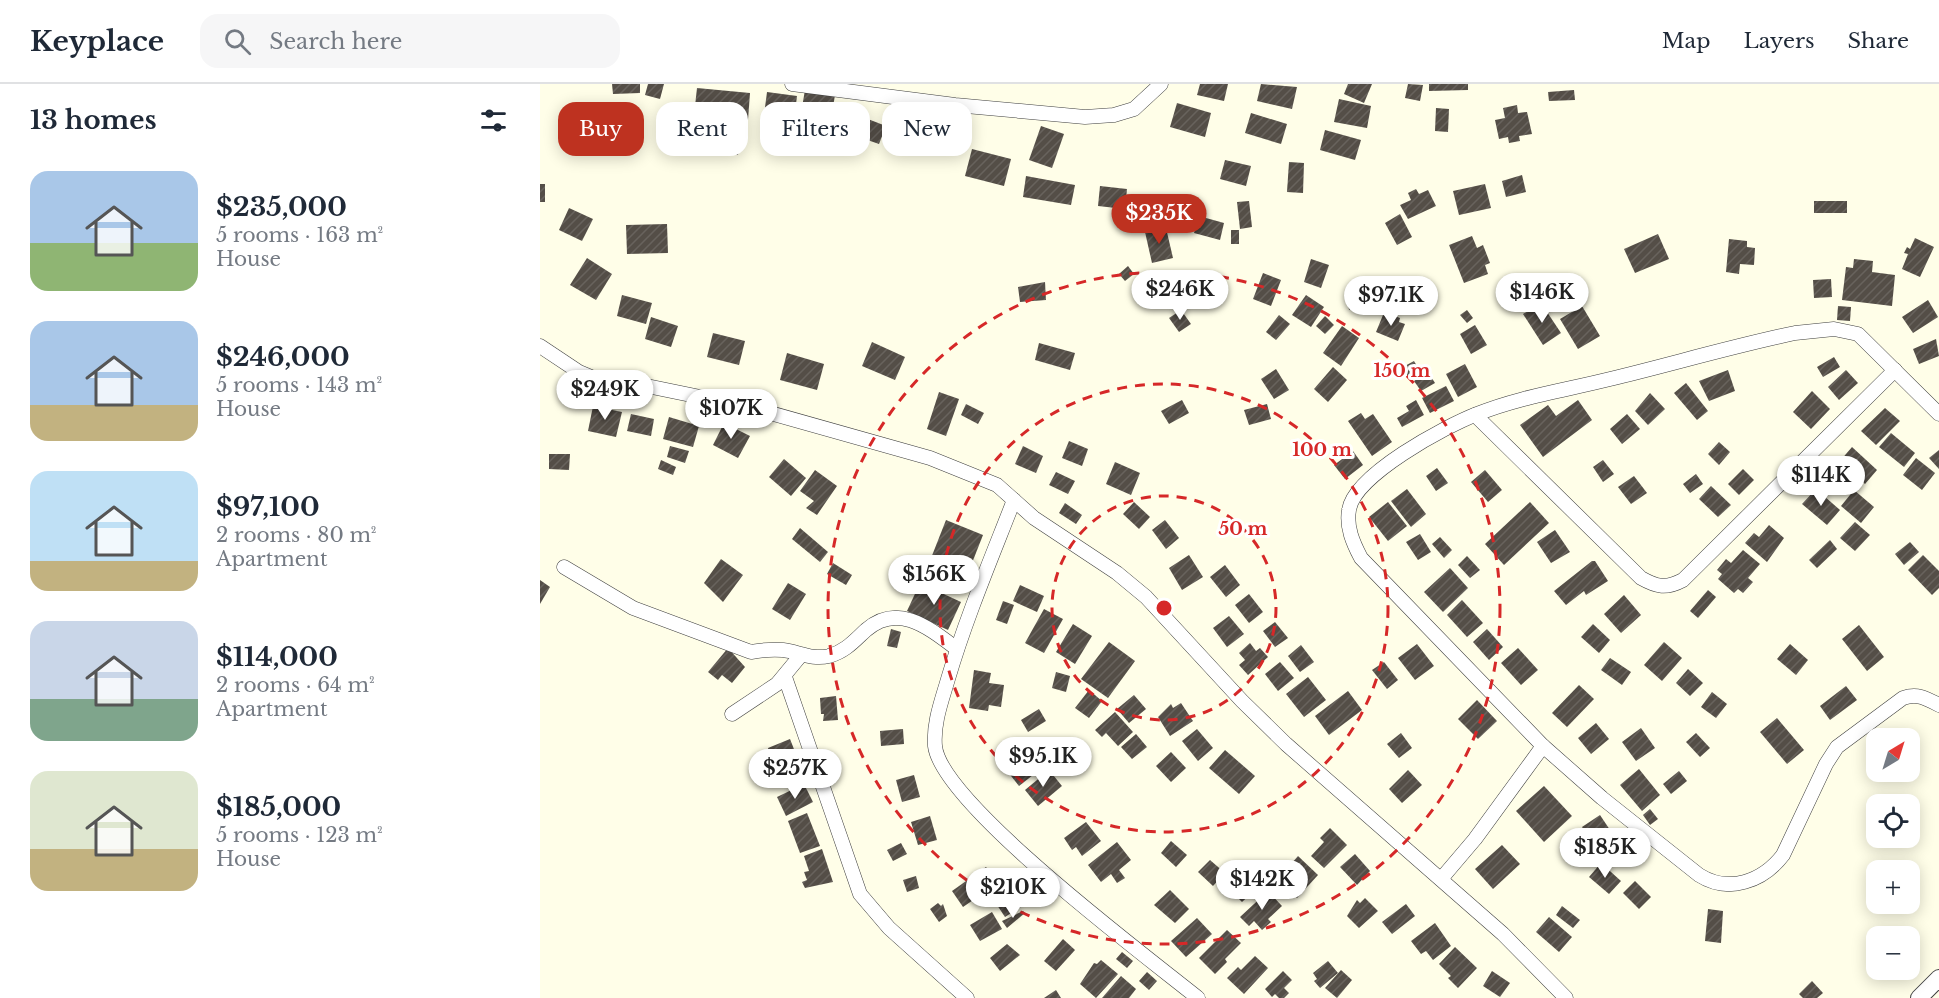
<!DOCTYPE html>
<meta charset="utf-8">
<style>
:root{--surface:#fff;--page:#f6f6f7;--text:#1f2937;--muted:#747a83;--line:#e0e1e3;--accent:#be3220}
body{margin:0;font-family:"Libre Baskerville",serif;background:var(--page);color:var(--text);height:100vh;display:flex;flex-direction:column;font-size:22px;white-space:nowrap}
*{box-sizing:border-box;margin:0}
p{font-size:20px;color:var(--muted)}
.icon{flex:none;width:33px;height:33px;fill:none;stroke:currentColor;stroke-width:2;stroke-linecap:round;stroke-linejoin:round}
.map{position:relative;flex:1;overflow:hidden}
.drawer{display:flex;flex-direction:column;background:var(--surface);width:540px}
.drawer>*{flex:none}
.hud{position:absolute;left:18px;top:18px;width:570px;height:54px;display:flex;gap:12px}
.needle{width:39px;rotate:38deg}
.buttons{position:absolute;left:1326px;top:644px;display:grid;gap:12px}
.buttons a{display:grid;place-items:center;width:54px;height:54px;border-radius:12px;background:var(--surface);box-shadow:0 3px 15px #0003;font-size:30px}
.price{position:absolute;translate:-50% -51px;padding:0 14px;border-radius:21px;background:#fff;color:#222;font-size:20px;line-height:39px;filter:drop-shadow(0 2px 3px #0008)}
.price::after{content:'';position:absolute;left:50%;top:36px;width:18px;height:14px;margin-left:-9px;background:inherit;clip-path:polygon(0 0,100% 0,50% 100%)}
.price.current{background:var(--accent);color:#fff}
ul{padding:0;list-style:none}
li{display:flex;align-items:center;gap:18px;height:150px;padding:0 30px}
li span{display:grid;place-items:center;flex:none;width:168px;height:120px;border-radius:18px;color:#555}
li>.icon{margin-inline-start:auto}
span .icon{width:72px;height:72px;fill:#fffc;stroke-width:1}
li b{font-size:26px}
h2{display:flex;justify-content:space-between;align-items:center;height:72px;padding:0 30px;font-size:26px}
.pill{padding:0 21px;border-radius:18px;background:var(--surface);box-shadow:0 3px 15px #0003;font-size:21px;line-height:54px}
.pill.current{background:var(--accent);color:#fff}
header{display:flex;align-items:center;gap:36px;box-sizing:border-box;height:84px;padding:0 30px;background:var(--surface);border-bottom:2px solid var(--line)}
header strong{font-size:28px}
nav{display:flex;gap:33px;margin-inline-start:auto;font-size:21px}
.search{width:420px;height:54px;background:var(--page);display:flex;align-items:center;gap:15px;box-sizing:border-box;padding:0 21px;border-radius:18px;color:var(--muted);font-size:22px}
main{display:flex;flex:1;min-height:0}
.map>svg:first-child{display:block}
.building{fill:url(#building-hatch)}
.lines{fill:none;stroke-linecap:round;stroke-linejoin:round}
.minor-casing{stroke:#3e3e3e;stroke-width:15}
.tertiary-casing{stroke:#3e3e3e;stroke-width:18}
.minor{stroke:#fff;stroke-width:14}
.tertiary{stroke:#fff;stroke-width:16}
.ring{fill:none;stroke:#d62828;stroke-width:3;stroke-dasharray:10 8}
.centre{fill:#d62828;stroke:#fff;stroke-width:3}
.ring-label{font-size:18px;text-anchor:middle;font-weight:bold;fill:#d62828;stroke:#fff;stroke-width:6;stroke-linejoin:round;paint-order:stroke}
</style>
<header>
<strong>Keyplace</strong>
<div class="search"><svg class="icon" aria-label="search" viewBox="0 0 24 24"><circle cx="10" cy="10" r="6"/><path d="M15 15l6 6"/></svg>Search here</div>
<nav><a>Map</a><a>Layers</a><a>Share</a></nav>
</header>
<main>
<section class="drawer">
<h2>13 homes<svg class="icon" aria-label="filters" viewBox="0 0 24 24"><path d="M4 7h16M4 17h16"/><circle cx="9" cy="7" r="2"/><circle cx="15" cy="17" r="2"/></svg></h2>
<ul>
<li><span style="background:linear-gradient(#a9c7e8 60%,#8fb573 0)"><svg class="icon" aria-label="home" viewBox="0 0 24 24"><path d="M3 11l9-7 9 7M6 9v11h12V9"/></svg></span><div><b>$235,000</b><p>5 rooms · 163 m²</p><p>House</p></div></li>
<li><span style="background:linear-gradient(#a9c7e8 70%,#c2b280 0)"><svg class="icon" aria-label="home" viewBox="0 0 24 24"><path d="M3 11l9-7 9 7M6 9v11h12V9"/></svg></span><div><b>$246,000</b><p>5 rooms · 143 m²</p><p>House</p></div></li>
<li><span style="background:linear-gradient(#bfe0f5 75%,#c2b280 0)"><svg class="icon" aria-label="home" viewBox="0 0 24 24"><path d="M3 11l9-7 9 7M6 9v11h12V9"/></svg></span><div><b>$97,100</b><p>2 rooms · 80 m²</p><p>Apartment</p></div></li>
<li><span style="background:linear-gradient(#c9d6e8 65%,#7fa58c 0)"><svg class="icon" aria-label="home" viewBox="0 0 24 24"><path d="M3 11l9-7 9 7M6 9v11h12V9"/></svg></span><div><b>$114,000</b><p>2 rooms · 64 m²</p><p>Apartment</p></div></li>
<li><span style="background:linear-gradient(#dfe7d0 65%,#c2b280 0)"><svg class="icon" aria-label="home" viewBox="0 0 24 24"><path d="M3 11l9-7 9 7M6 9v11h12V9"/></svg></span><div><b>$185,000</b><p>5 rooms · 123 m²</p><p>House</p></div></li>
</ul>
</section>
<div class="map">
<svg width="1399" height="914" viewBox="0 0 1399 914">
<defs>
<pattern id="building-hatch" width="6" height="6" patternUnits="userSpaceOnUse" patternTransform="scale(1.5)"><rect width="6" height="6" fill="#544e47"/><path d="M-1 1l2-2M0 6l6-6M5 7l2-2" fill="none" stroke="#68635d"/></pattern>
</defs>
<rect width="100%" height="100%" fill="#fffee8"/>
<g class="building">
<polygon points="72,0 100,0 100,9 73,10"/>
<polygon points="108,0 124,0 120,15 105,11"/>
<polygon points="660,0 688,0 684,17 657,11"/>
<polygon points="721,0 757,3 752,25 717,17"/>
<polygon points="808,0 832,0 824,19 804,10"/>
<polygon points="868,0 883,1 880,17 865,14"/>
<polygon points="889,0 928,0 928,6 889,7"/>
<polygon points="157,4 210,9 208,36 154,31"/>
<polygon points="265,6 295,11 291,35 261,29"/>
<polygon points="1034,6 1035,16 1009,17 1008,8"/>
<polygon points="227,8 257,12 253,43 223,39"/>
<polygon points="799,15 831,22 827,44 794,38"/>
<polygon points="637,19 671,29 665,53 630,43"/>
<polygon points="977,21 978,29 987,28 992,50 979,52 980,57 969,59 968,53 959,55 955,36 965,34 963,24"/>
<polygon points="371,22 395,31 383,65 359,56"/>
<polygon points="896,24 909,25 908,48 895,47"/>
<polygon points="711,29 747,40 741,60 705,49"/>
<polygon points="320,32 346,42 339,60 313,51"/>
<polygon points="501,42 524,50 512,84 489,76"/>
<polygon points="92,45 95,61 77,63 75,48"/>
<polygon points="785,46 821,56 815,76 780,66"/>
<polygon points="136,52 169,53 169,65 136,65"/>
<polygon points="186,56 200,58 198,71 185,70"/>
<polygon points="172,59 183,60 182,72 171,71"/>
<polygon points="432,65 471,75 464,102 425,92"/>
<polygon points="685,76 711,82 706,102 680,95"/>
<polygon points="749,78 764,79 763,109 747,108"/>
<polygon points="982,91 986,108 966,113 962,97"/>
<polygon points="486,92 535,101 531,121 483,113"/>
<rect x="0" y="100" width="5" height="18"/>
<polygon points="945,100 951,124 919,131 913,107"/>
<polygon points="560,102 587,105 585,125 558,122"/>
<polygon points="876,105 879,110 888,106 896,122 868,135 860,121 871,116 868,109"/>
<polygon points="608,113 628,113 628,134 608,133"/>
<polygon points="709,117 712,143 700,145 697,118"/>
<rect x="1274" y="117" width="33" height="12"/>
<polygon points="29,124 53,135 42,157 19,146"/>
<polygon points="860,130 872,153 857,161 845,139"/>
<polygon points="659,132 684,139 680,156 654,149"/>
<polygon points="127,140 128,169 87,170 86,141"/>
<polygon points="626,144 633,174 612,179 605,148"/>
<rect x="691" y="146" width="8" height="14"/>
<polygon points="1118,150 1129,175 1095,189 1084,165"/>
<polygon points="932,152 937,164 943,161 950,179 945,181 948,190 924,199 909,161"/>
<polygon points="1375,154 1394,163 1380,193 1362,185 1368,170 1364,169 1367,163 1370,165"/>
<polygon points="1189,155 1207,157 1207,163 1215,164 1214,181 1200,180 1199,190 1186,188"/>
<polygon points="47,174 72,190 56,216 30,201"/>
<polygon points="771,175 789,181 781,204 764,198"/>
<polygon points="1314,175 1333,177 1332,188 1355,191 1352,222 1302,216 1306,183 1313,184"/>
<polygon points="588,182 594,190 585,197 579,190"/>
<polygon points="723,189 741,196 731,222 713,215"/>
<polygon points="1291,195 1292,213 1274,214 1273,196"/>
<polygon points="845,196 855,197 855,203 858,204 857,220 835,218 837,200 844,201"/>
<polygon points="505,198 506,216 480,218 478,203"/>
<polygon points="819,210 820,225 809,226 807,211"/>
<polygon points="82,211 112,219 106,240 77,232"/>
<polygon points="766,211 784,223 771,243 752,231"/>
<polygon points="1388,216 1398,233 1373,249 1362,233"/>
<polygon points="1001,219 1021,249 1003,261 983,230"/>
<polygon points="1042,222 1060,252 1038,265 1020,235"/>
<polygon points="1298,222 1311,223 1310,237 1297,236"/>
<polygon points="641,226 651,240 639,248 629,234"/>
<polygon points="927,226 933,234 927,239 920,231"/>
<polygon points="850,230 860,234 859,238 865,240 858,257 836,248 843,231 849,234"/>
<polygon points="739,231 750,240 736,256 726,248"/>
<polygon points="785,232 794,241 785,250 776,242"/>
<polygon points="111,233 138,242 131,263 105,255"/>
<polygon points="935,241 947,261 931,270 920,250"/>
<polygon points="802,242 819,254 801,282 783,269"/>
<polygon points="173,249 205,257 199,281 167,273"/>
<polygon points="1396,255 1399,272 1379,280 1373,265"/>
<polygon points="332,258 365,273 355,296 322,282"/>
<polygon points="499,259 535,269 530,286 495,276"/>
<polygon points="247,269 284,280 277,306 240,296"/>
<polygon points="1294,273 1300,283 1283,293 1277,283"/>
<polygon points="874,277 881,289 869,295 863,283"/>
<polygon points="925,280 937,303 918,313 906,290"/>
<polygon points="793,283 807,296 788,318 774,305"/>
<polygon points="736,285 749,306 734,315 721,295"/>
<polygon points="1188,286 1195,307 1169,317 1159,297"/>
<polygon points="1306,286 1318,299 1299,316 1288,303"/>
<polygon points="888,288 895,299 881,307 874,297"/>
<polygon points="1146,299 1168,327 1157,336 1134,309"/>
<polygon points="906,302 914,317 890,329 882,314"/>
<polygon points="1272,307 1290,325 1271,345 1253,328"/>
<polygon points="399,308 419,315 406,352 387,345"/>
<polygon points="1110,309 1125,325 1108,341 1095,327"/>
<polygon points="642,316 649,329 629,340 621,327"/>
<polygon points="876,316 884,331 862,343 857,334 869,327 866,322"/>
<polygon points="1038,316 1052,336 1003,373 980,341 1008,321 1016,332"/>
<polygon points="426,320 444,329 438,340 421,331"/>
<polygon points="727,320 731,335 709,341 704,326"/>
<polygon points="53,322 82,328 76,353 48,347"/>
<polygon points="1345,324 1360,337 1336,361 1321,347"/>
<polygon points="821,329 825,335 833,330 852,358 832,372 808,337"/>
<polygon points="91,330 114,335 111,352 87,347"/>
<polygon points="1087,330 1100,345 1082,360 1070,345"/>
<polygon points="129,333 159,342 153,363 123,355"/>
<polygon points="184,339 210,352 198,374 173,361"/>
<polygon points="1351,349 1375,369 1364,383 1339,363"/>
<polygon points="529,357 548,365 542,382 522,374"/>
<polygon points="1179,358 1190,368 1179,381 1168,370"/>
<polygon points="130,362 149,367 145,379 127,373"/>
<polygon points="483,362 503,372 496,389 475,380"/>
<polygon points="1312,363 1337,386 1325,400 1300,377"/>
<polygon points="1399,366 1399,385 1389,374"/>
<polygon points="813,367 823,381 805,395 794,381"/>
<polygon points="9,370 30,370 29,386 9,385"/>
<polygon points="1376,374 1395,389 1382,406 1363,391"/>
<polygon points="244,375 266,394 251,412 229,393"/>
<polygon points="121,376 136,383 133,391 118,385"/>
<polygon points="1063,376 1074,390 1063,398 1053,383"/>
<polygon points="575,378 600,389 591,411 566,400"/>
<polygon points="897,384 908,399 896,407 886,392"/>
<polygon points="1203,385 1214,396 1199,411 1188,400"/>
<polygon points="275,386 297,402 277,431 266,424 274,417 260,407"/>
<polygon points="945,386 962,406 948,418 931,398"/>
<polygon points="516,388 535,397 528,410 509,401"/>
<polygon points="1156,390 1163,400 1150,409 1143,400"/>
<polygon points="1094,392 1107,409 1091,420 1078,403"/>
<polygon points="1171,402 1191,421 1178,433 1159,415"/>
<polygon points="867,405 886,430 871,443 851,417"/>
<polygon points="1276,405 1300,426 1287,441 1262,420"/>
<polygon points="1314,406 1334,423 1321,439 1301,422"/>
<polygon points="594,418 610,433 599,445 583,430"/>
<polygon points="848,418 867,442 848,457 829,433"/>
<polygon points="990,418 1009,439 964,481 945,460"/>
<polygon points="525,419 542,431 536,440 519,429"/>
<polygon points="406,436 443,451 421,507 384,492"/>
<polygon points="625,436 639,454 626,465 612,446"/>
<polygon points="1315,438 1330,451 1315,467 1300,454"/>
<polygon points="1229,441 1244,454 1227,478 1205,459 1214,449 1219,453"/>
<polygon points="260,444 288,468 280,478 252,455"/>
<polygon points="1015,446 1030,468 1011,479 997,458"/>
<polygon points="880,450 891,468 878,476 866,458"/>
<polygon points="900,453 912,466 904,474 892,460"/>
<polygon points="1290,456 1297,465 1277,484 1269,476"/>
<polygon points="1370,458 1379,468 1364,481 1355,470"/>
<polygon points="1203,466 1220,480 1208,494 1213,498 1203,509 1198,505 1194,509 1178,495 1182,490 1177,486 1186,475 1191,479"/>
<polygon points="649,471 663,493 642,506 629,484"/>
<polygon points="1383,471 1399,487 1399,504 1392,511 1368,486"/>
<polygon points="927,472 940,486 930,494 918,481"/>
<polygon points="181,475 203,491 183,518 164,499"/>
<polygon points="1052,477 1055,477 1068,497 1046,511 1044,507 1026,521 1014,507"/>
<polygon points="293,479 312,491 306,501 287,490"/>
<polygon points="685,481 700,501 686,513 670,493"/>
<polygon points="910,484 928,504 903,528 884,508"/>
<polygon points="0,496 10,503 0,520"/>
<polygon points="248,499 266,510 250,536 232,525"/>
<polygon points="380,499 421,518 408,546 367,527"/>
<polygon points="480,501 504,512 497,528 473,517"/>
<polygon points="1168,506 1176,513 1158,534 1150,527"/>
<polygon points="709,510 723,528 709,539 695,521"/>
<polygon points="1084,511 1101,531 1081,549 1064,530"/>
<polygon points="922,516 943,539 927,553 907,531"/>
<polygon points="463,517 474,521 467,540 456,536"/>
<polygon points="504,525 523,535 504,569 485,559"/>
<polygon points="689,532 704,550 687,563 673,544"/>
<polygon points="735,538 748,554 735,563 723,547"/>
<polygon points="533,540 552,552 535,580 516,568"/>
<polygon points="1053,540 1070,556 1059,569 1041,553"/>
<polygon points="1319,541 1344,573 1327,587 1302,555"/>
<polygon points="351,545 361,548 357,564 347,562"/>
<polygon points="947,545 963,563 949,576 933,558"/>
<polygon points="569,558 595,577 568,614 541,595"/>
<polygon points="1124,558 1142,574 1122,597 1104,581"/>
<polygon points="710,559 716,567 720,564 728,573 708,591 699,581 705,576 699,569"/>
<polygon points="877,560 894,582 875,596 858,574"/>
<polygon points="1250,560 1268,576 1256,591 1237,575"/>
<polygon points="761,561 774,578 760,588 748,572"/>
<polygon points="188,564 205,583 192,599 182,591 178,596 168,588"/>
<polygon points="978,564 998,586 981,601 961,579"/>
<polygon points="1070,574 1091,588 1082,601 1061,586"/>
<polygon points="740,578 754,594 738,607 725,590"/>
<polygon points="844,578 858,596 847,605 832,586"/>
<polygon points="1148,585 1163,599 1150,612 1136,599"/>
<polygon points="434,586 451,589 449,599 464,601 461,623 449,621 448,627 429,624"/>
<polygon points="516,588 530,592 526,608 512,604"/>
<polygon points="768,593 786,616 764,633 746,610"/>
<polygon points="1039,601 1054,615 1027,643 1012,629"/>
<polygon points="1306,602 1317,616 1290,636 1280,622"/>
<polygon points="549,606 562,617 549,634 535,624"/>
<polygon points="808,607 822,626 789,651 775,632"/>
<polygon points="1172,608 1187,620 1176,634 1161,623"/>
<polygon points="594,611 606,625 589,639 577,625"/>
<polygon points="296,612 298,636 283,637 284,630 281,630 280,614"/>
<polygon points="937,616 957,637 938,655 918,635"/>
<polygon points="641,619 653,637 630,652 618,633 631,620 633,624"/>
<polygon points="499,625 506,637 488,648 481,636"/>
<polygon points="575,628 593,648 578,662 566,649 562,653 555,646"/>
<polygon points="1237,634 1264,666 1247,680 1220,648"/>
<polygon points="1056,639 1069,655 1051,670 1038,654"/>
<polygon points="1101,644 1115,664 1096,677 1082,658"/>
<polygon points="363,645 364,660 341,662 340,647"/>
<polygon points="657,645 673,664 658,677 642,657"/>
<polygon points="861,649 872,664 859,674 847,660"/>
<polygon points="1156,649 1170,664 1160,673 1146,658"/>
<polygon points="596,650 607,663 592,675 581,663"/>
<polygon points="250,655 265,693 243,701 236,682 232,684 228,664"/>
<polygon points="685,666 715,692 699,710 669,684"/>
<polygon points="631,668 646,684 631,698 616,682"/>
<polygon points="523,671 527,677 513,687 509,680"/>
<polygon points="478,672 493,691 479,702 464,683"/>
<polygon points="1099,685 1120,711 1102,727 1080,701"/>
<polygon points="509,686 522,702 498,722 485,706"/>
<polygon points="868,686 882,701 862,719 849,705"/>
<polygon points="1139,687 1147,697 1131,710 1123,700"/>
<polygon points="374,691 380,713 362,718 356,696"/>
<polygon points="264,700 273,718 246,732 237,713"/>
<polygon points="1004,702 1032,732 1004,758 976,727"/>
<polygon points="1110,725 1118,735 1110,741 1103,731"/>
<polygon points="267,729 280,762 260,769 248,737"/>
<polygon points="1060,731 1070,746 1052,758 1042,743"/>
<polygon points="390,732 397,756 378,761 371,738"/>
<polygon points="546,738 561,757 542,772 536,763 532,766 524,754"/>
<polygon points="790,744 807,761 784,784 771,772 784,758 780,754"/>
<polygon points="631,757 647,771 636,783 621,769"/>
<polygon points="577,758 591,776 579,786 585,794 577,799 571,790 561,798 548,781"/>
<polygon points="361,759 367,770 353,777 347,766"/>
<polygon points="962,761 980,780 953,805 935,785"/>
<polygon points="282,765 293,798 265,804 262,798 267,796 264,788 269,787 264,772"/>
<polygon points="815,770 830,787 817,801 800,783"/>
<polygon points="758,772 778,791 757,814 737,796"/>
<polygon points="670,776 685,789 673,802 658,788"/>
<polygon points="1061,779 1081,797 1069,810 1049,793"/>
<polygon points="446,783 458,799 423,823 412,807"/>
<polygon points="376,792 379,804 367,808 363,796"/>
<polygon points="1095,797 1111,813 1099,825 1083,809"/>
<polygon points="483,800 493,815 465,833 455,818"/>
<polygon points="703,800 712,809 702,818 693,809"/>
<polygon points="630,806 649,825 635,839 614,821"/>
<polygon points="728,807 742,822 728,835 731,838 722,846 714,837 709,842 700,833"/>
<polygon points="825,814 838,827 819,844 807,832 817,816 820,819"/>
<polygon points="398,819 401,822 403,820 407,832 399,838 390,825"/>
<polygon points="866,820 875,832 852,850 842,838"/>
<polygon points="1022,822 1040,836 1033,844 1016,831"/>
<polygon points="1168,825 1183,827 1181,859 1165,857"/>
<polygon points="483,827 485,829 467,844 462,837"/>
<polygon points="452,828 462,845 440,857 430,841"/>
<polygon points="1009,833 1032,853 1019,868 996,848"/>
<polygon points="657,834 672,850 646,873 631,857"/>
<polygon points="895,839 911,862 893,876 886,867 881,870 871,857"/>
<polygon points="687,846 701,859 685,875 687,878 675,890 659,874"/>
<polygon points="523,855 535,866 516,887 504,877"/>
<polygon points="467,860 480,871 460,887 450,874"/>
<polygon points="915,863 937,884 918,904 908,894 911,892 899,880"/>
<polygon points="582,868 593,877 587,884 576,875"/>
<polygon points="715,872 728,884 704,910 687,894 698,883 701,886"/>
<polygon points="561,876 578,890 556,914 540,900 554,879 557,880"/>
<polygon points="788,877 798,889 780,904 774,897 777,895 773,889"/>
<polygon points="801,886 812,896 797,914 785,904"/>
<polygon points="743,887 752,896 744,904 749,909 744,914 739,914 735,910 732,913 725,905"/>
<polygon points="952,887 970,899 960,913 943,902"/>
<polygon points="607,888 617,897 609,906 599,897"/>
<polygon points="581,892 596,905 589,914 562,914"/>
<polygon points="1272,897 1283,909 1277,914 1263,914 1259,910"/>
<polygon points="516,906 521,914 504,914"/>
</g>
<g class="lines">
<defs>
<g id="minor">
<polyline points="252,0 415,21 545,33 574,31 594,25 621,0"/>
<polyline points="0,262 39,288 58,296 107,302 209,323 390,374 457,401 494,434 577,489 606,513 702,617 746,660 963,850 1026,914"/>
<path d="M 1399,330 L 1318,250 L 1294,245 L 1255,249 C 1193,262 1132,280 1070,295 C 1026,306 979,313 937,330 C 906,342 814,391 809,426 C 806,443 813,459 821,474 L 1003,662 L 1062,714 L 1159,791 C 1189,810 1223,797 1243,771 L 1286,680 L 1297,663 L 1363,614 C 1377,609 1386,614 1399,621"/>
<path d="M 935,331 L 1101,494 C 1117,503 1126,505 1143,496 L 1355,286"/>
<path d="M 474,416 C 451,475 426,534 408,595 C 402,616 393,639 395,662 C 401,719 606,872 658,914"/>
<path d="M 24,483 L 93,524 L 211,568 C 222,566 232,565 243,566 C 259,568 272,576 289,572 C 306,567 314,557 326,546 C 358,518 389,544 417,565"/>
<polyline points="245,593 320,810 349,844 427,914"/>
<polyline points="192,630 237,600 261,571"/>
<polyline points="901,795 935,755 1003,662"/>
</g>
<polyline id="tertiary" points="1379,914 1399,894"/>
</defs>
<use href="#minor" class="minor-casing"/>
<use href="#tertiary" class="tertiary-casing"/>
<use href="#minor" class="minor"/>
<use href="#tertiary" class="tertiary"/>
</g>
<g class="ring">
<circle cx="624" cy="524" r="112"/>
<circle cx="624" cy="524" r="224"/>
<circle cx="624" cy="524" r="336"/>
</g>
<circle cx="624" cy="524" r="9" class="centre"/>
<g class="ring-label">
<text x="862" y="293">150 m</text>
<text x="782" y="372">100 m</text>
<text x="703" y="451">50 m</text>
</g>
</svg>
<div class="buttons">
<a><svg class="needle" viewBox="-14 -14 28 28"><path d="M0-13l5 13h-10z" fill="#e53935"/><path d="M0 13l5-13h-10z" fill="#747a83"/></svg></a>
<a><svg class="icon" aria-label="locate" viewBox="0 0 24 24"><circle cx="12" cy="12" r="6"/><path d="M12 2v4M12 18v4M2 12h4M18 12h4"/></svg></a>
<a>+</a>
<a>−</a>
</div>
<b class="price current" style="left:619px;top:161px">$235K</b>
<b class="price" style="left:640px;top:237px">$246K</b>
<b class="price" style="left:1002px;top:240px">$146K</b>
<b class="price" style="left:851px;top:243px">$97.1K</b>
<b class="price" style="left:65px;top:337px">$249K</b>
<b class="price" style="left:191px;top:356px">$107K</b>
<b class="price" style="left:1281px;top:423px">$114K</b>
<b class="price" style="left:394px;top:522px">$156K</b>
<b class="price" style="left:503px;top:704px">$95.1K</b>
<b class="price" style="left:255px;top:716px">$257K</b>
<b class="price" style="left:1065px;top:795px">$185K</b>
<b class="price" style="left:722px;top:827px">$142K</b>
<b class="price" style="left:473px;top:835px">$210K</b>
<div class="hud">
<a class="pill current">Buy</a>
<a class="pill">Rent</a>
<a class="pill">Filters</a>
<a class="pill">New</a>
</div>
</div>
</main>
